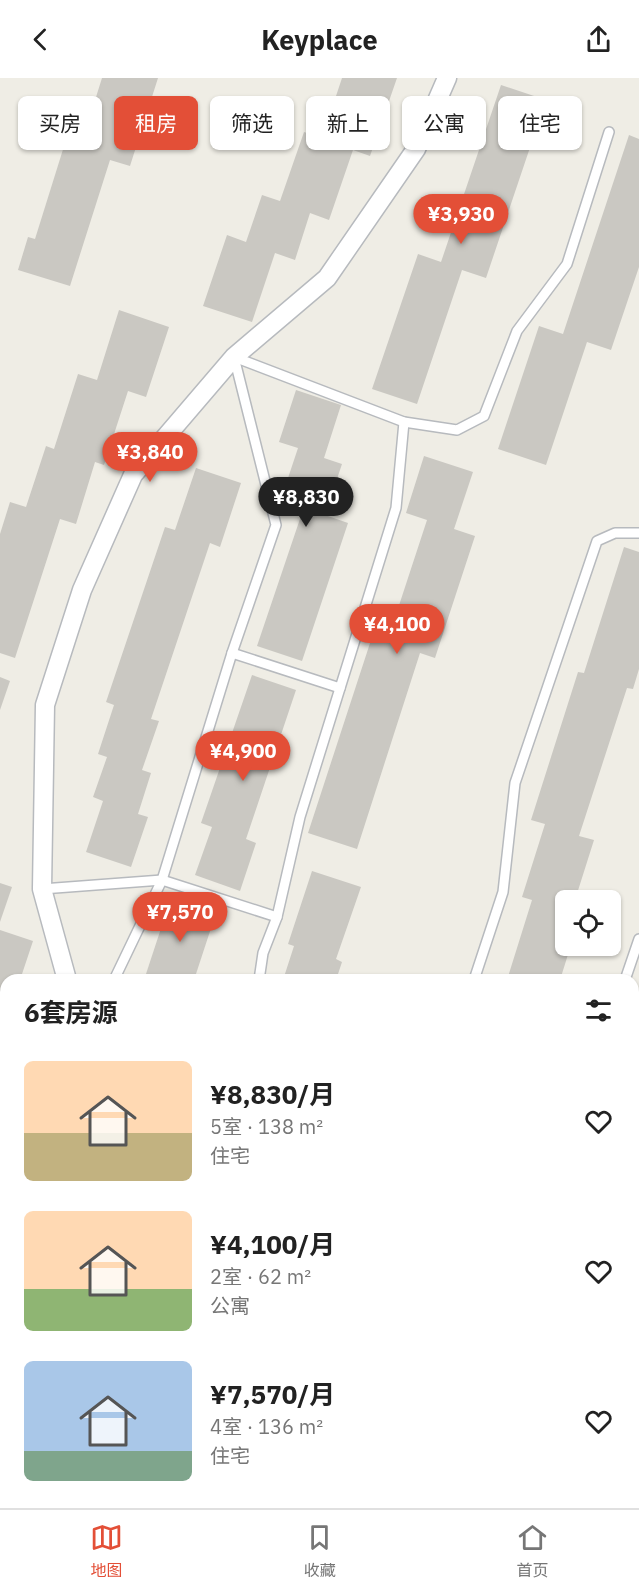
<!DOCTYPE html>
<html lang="zh">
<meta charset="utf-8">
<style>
:root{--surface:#fff;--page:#f6f6f6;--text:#222;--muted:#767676;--line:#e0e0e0;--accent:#e34f37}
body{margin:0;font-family:"IBM Plex Sans","Noto Sans SC",sans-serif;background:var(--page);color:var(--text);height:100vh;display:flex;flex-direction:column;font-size:22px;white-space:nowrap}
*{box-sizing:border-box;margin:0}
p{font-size:20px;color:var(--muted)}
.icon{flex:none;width:33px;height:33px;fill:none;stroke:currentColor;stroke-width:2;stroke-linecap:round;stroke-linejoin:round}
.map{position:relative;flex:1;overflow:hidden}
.sheet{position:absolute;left:0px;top:896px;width:639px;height:536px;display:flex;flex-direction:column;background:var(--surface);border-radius:18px 18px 0 0;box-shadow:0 2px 4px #0004}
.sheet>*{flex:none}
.banner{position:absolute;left:18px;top:18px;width:603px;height:54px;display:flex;gap:12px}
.tools{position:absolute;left:555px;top:812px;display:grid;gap:12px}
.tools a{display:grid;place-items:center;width:66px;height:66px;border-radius:9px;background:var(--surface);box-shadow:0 2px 4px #0004;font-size:30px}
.price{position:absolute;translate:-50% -51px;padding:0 14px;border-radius:21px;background:var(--accent);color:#fff;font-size:20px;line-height:39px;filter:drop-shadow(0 2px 3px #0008)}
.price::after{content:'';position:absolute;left:50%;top:36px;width:18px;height:14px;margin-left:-9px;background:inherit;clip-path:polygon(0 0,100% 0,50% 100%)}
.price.selected{background:#222;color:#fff}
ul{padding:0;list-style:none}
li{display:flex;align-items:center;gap:18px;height:150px;padding:0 24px}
li span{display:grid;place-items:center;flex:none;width:168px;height:120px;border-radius:9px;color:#555}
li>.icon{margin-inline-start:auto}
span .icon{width:72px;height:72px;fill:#fffc;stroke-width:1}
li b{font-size:26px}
h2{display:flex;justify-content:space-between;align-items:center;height:72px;padding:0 24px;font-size:26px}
.pill{padding:0 21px;border-radius:9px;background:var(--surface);box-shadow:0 2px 4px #0004;font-size:21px;line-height:54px}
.pill.selected{background:var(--accent);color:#fff}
header{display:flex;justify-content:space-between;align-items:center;height:78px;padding:0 24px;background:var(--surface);font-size:27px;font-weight:700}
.tab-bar{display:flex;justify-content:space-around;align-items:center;height:84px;border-top:2px solid var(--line);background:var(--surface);font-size:16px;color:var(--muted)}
.tab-bar a{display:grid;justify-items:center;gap:3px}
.tab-bar .selected{color:var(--accent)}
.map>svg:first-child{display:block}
.building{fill:#cac8c2}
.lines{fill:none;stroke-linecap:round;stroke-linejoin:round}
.service-casing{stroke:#b7babe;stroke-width:12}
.minor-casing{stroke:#b7babe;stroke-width:21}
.service{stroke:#fff;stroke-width:9}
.minor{stroke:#fff;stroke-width:18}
</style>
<header><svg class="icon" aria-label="back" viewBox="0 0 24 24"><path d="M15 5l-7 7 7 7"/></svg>Keyplace<svg class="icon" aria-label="share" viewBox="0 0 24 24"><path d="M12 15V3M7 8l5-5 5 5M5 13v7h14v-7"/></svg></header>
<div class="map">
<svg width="639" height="1430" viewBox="0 0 639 1430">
<rect width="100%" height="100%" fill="#efede5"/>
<g class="building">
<polygon points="102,0 158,0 130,88 110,82 70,208 18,192 28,159 35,161 65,65 80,70"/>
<polygon points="342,0 397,0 370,78 353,72 329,142 310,135 295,182 275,175 252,244 203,228 227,157 246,164 262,117 280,123 304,54 322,60"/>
<polygon points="501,7 546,22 486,200 462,192 417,326 372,311 418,176 441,184"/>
<polygon points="629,57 639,61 639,189 611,272 587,264 546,387 498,371 539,248 563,256"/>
<polygon points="119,232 169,249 146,319 128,313 104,387 95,384 76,446 60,441 15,580 0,575 0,456 10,424 26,429 46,368 54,371 78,296 97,302"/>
<polygon points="296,312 341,327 324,380 342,386 325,437 348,445 302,583 257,568 304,429 281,421 298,370 279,364"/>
<polygon points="424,378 473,394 454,451 475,458 435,580 420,575 357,771 308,755 372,559 387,564 427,442 406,435"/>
<polygon points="196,390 241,405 220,469 210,465 151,641 159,643 142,692 151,695 138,736 148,739 131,789 86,774 103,723 93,719 107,679 98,676 114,627 106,624 165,449 175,452"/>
<polygon points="624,469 639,474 639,591 633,611 627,610 579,758 594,762 575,822 566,822 566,867 571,867 560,902 507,902 532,822 522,819 545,746 531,742 578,594 584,595"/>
<polygon points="252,597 296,612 246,761 256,765 240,813 195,797 212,749 201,745"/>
<polygon points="0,599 10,603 0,632"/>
<polygon points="312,793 361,809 336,881 342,884 336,902 283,902 294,868 288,866"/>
<polygon points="0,805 12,809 0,844"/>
<polygon points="171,820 216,835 194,902 144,902"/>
<polygon points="0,852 33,863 20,902 6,902 6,1030 3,1040 6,1041 6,1098 0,1096"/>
<polygon points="639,966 639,1015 633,1013 633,983"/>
<polygon points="633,1199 639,1201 639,1245 633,1243"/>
<polygon points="143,1425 198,1425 197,1430 142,1430"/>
<polygon points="372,1425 426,1425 425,1430 370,1430"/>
</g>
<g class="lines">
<defs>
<g id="service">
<polyline points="234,279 404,344 457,352 484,338 517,253 567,186 609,54"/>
<polyline points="232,575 340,610"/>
<polyline points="42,811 162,802 277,839"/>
<polyline points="114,902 162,802 232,575 276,447 234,279"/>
<polyline points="259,902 263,875 277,839 300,739 396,430 404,344"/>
<polyline points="474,902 503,814 515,705 597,463 615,455 639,455"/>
<polyline points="625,902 639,861"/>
</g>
<g id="minor">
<polyline points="67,902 42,811 45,627 82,512 133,397 234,279 327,200 416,71 447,0"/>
<polyline points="633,1406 639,1406"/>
</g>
</defs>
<use href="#service" class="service-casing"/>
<use href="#minor" class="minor-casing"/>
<use href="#service" class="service"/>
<use href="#minor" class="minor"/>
</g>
</svg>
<div class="tools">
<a><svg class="icon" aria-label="locate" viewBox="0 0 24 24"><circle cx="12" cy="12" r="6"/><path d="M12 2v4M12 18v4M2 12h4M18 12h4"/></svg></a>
</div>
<b class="price" style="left:461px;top:167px">¥3,930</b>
<b class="price" style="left:150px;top:405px">¥3,840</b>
<b class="price selected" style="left:306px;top:450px">¥8,830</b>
<b class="price" style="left:397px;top:577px">¥4,100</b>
<b class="price" style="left:243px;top:704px">¥4,900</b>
<b class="price" style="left:180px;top:865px">¥7,570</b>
<div class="banner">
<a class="pill">买房</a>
<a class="pill selected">租房</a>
<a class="pill">筛选</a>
<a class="pill">新上</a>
<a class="pill">公寓</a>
<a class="pill">住宅</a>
</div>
<section class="sheet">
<h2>6套房源<svg class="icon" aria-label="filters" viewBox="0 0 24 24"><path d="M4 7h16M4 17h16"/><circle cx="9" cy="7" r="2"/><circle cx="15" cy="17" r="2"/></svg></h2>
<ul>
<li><span style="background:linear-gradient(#ffd9b3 60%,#c2b280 0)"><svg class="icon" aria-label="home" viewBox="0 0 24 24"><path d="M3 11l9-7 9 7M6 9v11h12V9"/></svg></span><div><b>¥8,830/月</b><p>5室 · 138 m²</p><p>住宅</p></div><svg class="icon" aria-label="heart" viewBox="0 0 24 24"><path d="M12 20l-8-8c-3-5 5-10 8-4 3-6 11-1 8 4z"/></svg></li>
<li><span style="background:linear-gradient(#ffd9b3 65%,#8fb573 0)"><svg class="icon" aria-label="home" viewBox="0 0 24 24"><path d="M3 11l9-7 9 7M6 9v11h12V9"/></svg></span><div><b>¥4,100/月</b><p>2室 · 62 m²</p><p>公寓</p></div><svg class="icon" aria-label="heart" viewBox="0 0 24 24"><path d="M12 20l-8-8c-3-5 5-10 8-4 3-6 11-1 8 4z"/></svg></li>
<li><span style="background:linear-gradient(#a9c7e8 75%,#7fa58c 0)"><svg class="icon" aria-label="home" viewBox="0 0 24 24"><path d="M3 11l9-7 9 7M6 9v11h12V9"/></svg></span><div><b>¥7,570/月</b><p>4室 · 136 m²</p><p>住宅</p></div><svg class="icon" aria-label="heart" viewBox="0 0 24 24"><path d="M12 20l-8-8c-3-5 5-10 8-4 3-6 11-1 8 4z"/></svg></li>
</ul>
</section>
</div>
<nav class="tab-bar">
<a class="selected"><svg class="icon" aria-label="map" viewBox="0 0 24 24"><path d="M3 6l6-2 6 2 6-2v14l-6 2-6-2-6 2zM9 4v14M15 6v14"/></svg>地图</a>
<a><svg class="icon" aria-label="saved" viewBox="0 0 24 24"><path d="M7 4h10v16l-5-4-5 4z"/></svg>收藏</a>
<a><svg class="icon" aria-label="home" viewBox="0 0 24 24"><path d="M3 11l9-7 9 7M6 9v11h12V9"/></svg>首页</a>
</nav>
